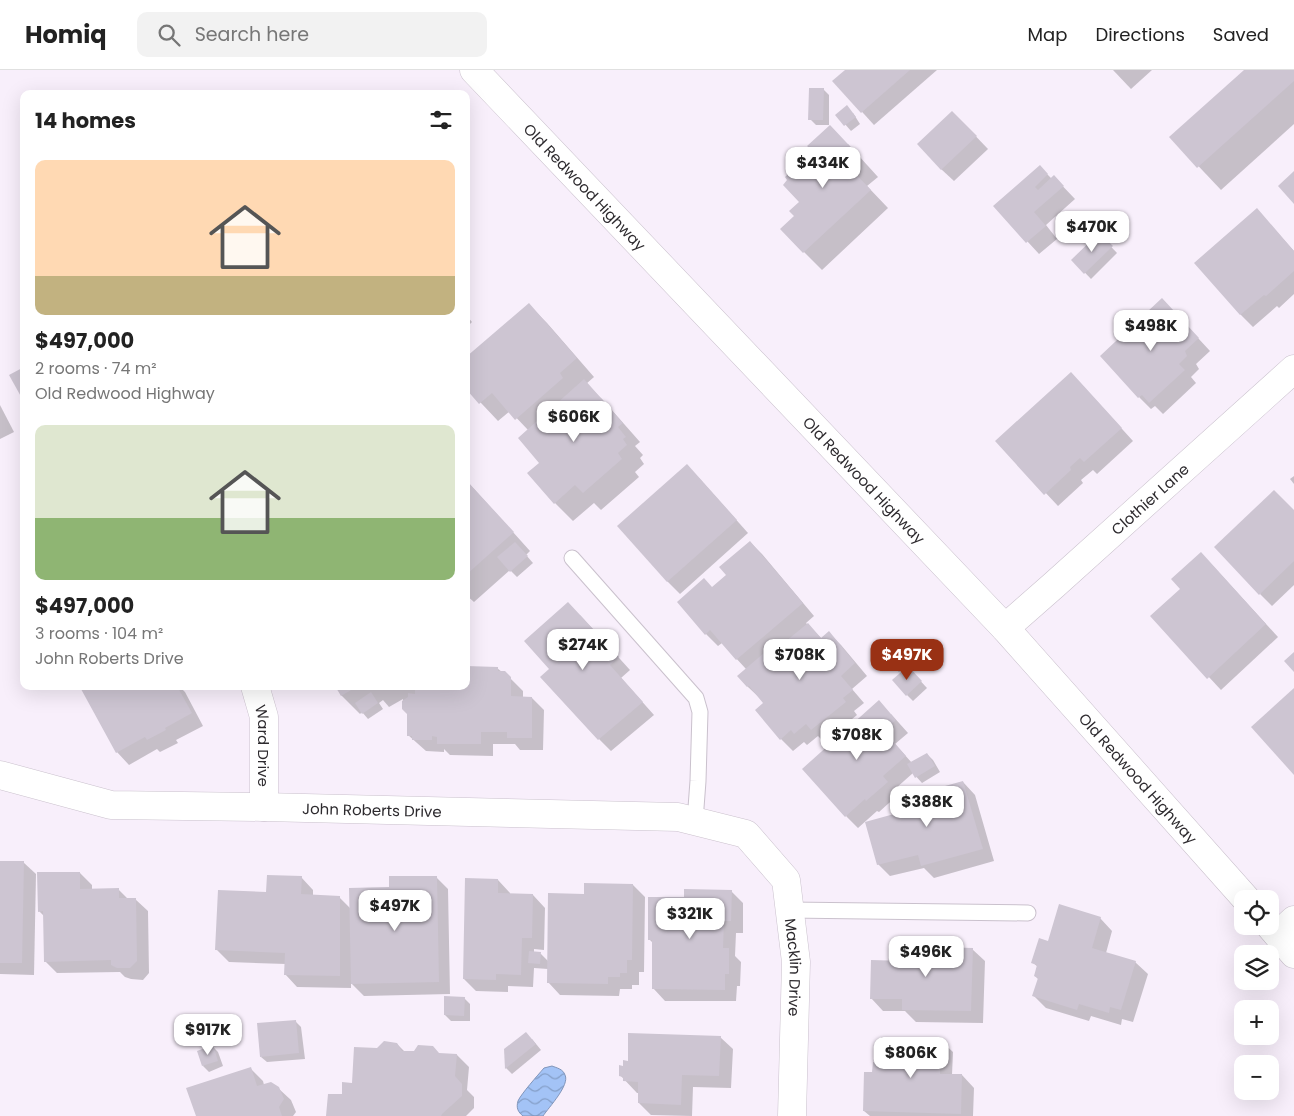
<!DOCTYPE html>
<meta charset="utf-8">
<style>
:root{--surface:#fff;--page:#f2f2f2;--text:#222;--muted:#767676;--line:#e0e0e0;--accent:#993114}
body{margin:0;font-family:Poppins,sans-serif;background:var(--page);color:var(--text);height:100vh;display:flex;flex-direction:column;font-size:19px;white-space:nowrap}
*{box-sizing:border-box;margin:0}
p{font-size:16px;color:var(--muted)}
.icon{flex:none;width:28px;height:28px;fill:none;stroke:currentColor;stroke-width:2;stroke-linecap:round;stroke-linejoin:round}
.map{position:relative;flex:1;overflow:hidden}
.panel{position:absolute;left:20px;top:20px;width:450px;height:600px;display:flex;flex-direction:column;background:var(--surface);border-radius:10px;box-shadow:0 5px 20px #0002}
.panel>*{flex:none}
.fabs{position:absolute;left:1234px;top:820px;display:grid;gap:10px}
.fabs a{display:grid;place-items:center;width:45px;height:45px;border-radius:10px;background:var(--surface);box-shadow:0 5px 20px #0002;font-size:25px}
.price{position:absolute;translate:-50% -42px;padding:0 11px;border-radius:10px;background:#fff;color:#222;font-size:16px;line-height:32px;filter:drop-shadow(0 1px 2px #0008)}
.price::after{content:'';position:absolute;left:50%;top:30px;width:15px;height:11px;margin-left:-8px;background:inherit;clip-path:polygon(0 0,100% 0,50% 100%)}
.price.current{background:var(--accent);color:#fff}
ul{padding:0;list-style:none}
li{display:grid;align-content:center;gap:10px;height:265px;padding:0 15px}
li span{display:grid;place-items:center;height:155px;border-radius:10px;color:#555}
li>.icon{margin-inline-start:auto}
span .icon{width:90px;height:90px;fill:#fffc;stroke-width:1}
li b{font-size:21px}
h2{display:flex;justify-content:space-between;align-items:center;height:60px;padding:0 15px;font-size:21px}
header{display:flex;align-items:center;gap:30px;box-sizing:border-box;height:70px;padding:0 25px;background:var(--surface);border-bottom:1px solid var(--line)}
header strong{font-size:24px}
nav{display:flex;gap:28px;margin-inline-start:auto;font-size:18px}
.search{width:350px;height:45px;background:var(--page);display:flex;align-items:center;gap:12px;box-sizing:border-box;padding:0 18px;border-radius:10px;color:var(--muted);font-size:19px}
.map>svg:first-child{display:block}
.water{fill:url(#water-waves);stroke:#8095ba}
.shadow{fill:#0003}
.building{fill:#cdc5d2}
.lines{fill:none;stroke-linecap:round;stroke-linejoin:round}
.service-casing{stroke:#cac1cd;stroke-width:17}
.minor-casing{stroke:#cac1cd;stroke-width:29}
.secondary-casing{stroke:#cac1cd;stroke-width:29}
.service{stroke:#fff;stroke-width:15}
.minor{stroke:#fff;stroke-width:28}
.secondary{stroke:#fff;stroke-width:28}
.labels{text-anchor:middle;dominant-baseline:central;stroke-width:4;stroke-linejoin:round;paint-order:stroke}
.street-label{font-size:15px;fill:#2d2a2e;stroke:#fff}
</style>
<header>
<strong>Homiq</strong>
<div class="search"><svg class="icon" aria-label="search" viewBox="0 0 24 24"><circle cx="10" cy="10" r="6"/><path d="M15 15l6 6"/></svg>Search here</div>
<nav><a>Map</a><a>Directions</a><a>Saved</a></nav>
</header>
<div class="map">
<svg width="1294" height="1046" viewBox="0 0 1294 1046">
<defs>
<pattern id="water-waves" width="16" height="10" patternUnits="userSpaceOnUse" patternTransform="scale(1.25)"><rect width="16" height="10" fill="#a3c3f6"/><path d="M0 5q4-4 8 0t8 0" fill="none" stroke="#859fc8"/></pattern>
</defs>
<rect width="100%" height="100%" fill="#f8effb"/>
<path class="water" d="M 552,996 C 557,998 563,999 565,1005 C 570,1015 549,1037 543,1046 L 523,1046 C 518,1042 516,1038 518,1031 C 521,1024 538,1005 544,998 Z"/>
<g class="shadow">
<polygon points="847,0 937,0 874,55 834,11"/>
<polygon points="1113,0 1152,0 1131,19"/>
<polygon points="1246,0 1294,0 1294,54 1221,120 1171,67"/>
<polygon points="823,19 829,25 829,55 816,55 810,49"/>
<polygon points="853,43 860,54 851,61 837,45"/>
<polygon points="965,55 988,79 954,111 941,99"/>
<polygon points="848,74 878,107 867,116 888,138 822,200 804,182 796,146 801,132"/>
<polygon points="1040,97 1052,109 1054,107 1075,129 1046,155 1057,169 1039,184 995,136"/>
<polygon points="1257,140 1294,181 1294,224 1279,238 1277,236 1253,257 1241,245 1196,193"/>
<polygon points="1099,164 1117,183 1091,209 1073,190"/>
<polygon points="529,235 547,253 594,307 586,314 602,329 640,372 635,376 643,385 640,388 644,394 635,402 639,407 601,440 594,433 573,451 555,433 529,403 541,393 528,360 510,341 498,351 466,317"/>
<polygon points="1174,242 1210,281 1196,294 1199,299 1191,307 1196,313 1163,344 1155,336 1151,339 1139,327"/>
<polygon points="466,245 472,252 466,258"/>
<polygon points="1083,316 1133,371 1097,404 1093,400 1081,410 1083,413 1058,436 997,371"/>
<polygon points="0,335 14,362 0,369"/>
<polygon points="1294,406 1294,414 1290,409"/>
<polygon points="699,408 748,463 680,524 667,511"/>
<polygon points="466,410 530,481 526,485 533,493 517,507 510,500 474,532 466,525"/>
<polygon points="1294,441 1294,515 1272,536 1260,524"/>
<polygon points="750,472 762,484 814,546 806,553 822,569 829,563 841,575 867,606 852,619 864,633 854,641 857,645 824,672 818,666 807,675 804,672 793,681 781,669 757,640 765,633 748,617 746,599 722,573 718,576 706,564 679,532 712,518 727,505"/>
<polygon points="1213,496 1278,567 1221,620 1152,546 1182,519"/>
<polygon points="580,545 630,600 621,608 654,645 611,681 599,669"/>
<polygon points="892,579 906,595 899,602 893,596"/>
<polygon points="497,598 502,602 504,602 523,621 523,628 532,628 544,640 543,680 520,680 515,674 493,674 493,686 450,685 444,679 444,682 426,681 408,665 409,644 403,638 403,629 389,637 383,630 379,633 383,639 368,649 362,642 360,644 342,626 336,616 466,616"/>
<polygon points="914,604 927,618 913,631 907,625"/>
<polygon points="89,616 179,616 185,622 203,656 176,670 178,673 160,682 157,679 129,695 117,682"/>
<polygon points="891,644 908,663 895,674 912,693 927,684 933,690 940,702 922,713 913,703 895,719 899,724 879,742 877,741 858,758 846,746"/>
<polygon points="963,712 975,725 994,791 934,808 924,798 890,806 878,794 907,741"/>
<polygon points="0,792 23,792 36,804 34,905 0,904"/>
<polygon points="80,803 92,815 92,820 118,819 128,829 135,829 148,841 149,903 143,910 131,909 125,907 120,902 57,903 45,891 44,846 39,841"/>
<polygon points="301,807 313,820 313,826 339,827 351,839 436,807 448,819 450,924 364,926 351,913 351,918 297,917 285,904 286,894 229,892 217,880 267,824"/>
<polygon points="498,810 510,823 510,824 533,825 545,838 544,880 534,879 534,883 541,884 548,891 585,825 633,815 645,827 644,902 639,902 639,915 632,915 632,919 620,919 619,926 560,925 548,912 548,899 534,898 533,917 508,916 508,922 476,921 464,909"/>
<polygon points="731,821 743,833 743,863 736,863 735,886 741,892 740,916 737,916 736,931 665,931 653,918 654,874 649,869 686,829"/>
<polygon points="1100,848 1112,861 1106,883 1135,892 1148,904 1133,952 1122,949 1121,955 1091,946 1089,951 1046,938 1034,926 1039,910 1035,906 1038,897 1032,892 1049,873"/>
<polygon points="939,873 945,879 972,879 985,891 983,953 916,952 905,941 883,941 871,928 907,892"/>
<polygon points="464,928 470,934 470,951 451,951 445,945"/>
<polygon points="295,951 301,957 305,989 267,992 261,987"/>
<polygon points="720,967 733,979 731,1018 693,1017 692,1046 651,1045 639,1033 639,1023 637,1023 620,1005 629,992"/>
<polygon points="532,969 541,980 512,1004 506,998 505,980"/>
<polygon points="940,970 953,982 952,1005 962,1005 974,1018 973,1046 870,1046 864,1041 874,1003 881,994"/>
<polygon points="397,974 405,982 457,985 469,997 467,1020 474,1027 474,1038 466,1046 327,1046 353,1014 378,980"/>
<polygon points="212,976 218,982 223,996 209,1002 203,996"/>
<polygon points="251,999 263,1011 264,1015 278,1018 291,1030 296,1042 293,1046 197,1046"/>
</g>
<g class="building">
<polygon points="845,0 910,0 861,43 832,11"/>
<polygon points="1244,0 1294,0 1294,11 1197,98 1169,67"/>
<polygon points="809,18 824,18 823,50 808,50"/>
<polygon points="847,35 856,47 844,56 835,45"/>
<polygon points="952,41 977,66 941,100 917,74"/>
<polygon points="830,55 861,88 850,98 871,120 803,183 780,159 794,146 789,141 799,132 783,115 787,110 785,107 813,81 807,76"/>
<polygon points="1040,95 1048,104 1035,117 1038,120 1054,105 1064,116 1034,142 1046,156 1026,173 993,136"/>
<polygon points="1294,101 1294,134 1278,116"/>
<polygon points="1257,138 1294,181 1294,201 1266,226 1264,225 1240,245 1194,193"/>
<polygon points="1099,163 1113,176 1084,204 1071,190"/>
<polygon points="1162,228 1199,268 1185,281 1187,286 1179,294 1185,300 1149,333 1142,325 1138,328 1100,286"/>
<polygon points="529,233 577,288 560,303 563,308 515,350 492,323 479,334 466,319 466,287"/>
<polygon points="24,297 24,332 9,305"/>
<polygon points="1071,302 1122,358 1084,392 1080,388 1070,397 1071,400 1044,425 995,371"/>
<polygon points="584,309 623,353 618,357 626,367 623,369 627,375 618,383 622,389 583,423 575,415 554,434 527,403 539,393 518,368"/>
<polygon points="687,394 737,450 667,512 617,456"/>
<polygon points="466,410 514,462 466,505"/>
<polygon points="1274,420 1294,440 1294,491 1259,525 1214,477"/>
<polygon points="750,471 803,533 736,590 710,560 705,565 677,532 704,508 712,517 726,505 719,497"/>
<polygon points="515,472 528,486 510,502 497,487"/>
<polygon points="1201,482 1266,554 1207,609 1150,546 1180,519 1171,509"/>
<polygon points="568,532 619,587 610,595 643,632 598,670 540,607 549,599 524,571"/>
<polygon points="808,553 821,568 829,561 855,593 841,606 853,620 843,628 846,632 811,660 806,654 794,664 791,660 780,670 755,640 763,633 749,616 747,617 737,606 770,578 774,581"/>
<polygon points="893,577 901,589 892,597 883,585"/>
<polygon points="1294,582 1294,602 1284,591"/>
<polygon points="466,596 498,597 498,601 505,601 511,607 511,626 532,627 532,668 507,668 507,662 481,662 481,674 437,674 437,667 432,666 432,670 412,670 412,666 407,666 407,644 402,639 402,631 408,627 408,623 415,624 415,618 418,616 466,616"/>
<polygon points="908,596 922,611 906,626 892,610"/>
<polygon points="86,616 177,616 192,643 165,658 166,660 147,670 145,667 116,683 81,619"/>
<polygon points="335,616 358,616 341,626"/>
<polygon points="1294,618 1294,705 1251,657"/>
<polygon points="371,622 378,633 362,644 355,633"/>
<polygon points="879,630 896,650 884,661 906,686 883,706 888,712 866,731 865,729 845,747 802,699"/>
<polygon points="927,683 935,696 915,708 907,694"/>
<polygon points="963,711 983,779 921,796 918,785 877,795 865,752 905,741 902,728"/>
<polygon points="0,791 24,791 22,893 0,893"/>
<polygon points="37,802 80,802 80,819 119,818 119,828 136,828 137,891 130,898 117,898 111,895 111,890 44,892 43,841 38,842"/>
<polygon points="267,805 302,806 301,824 340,826 340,906 284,905 285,883 215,880 218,820 266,822"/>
<polygon points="389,806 437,806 439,912 351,914 349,818 389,817"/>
<polygon points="465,808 498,809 498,823 533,824 532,868 522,868 521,905 496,904 496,910 463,909"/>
<polygon points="584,813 633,814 632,890 627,890 627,903 620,903 620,907 608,907 608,914 547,913 548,823 584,824"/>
<polygon points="684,819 732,820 731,851 724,851 723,878 729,878 729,904 725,904 725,920 652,919 652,870 648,870 648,827 684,827"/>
<polygon points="1059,834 1101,847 1092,878 1136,891 1121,940 1110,937 1109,943 1079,934 1077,940 1032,926 1038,908 1034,906 1037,895 1031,893 1039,868 1048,871"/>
<polygon points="906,870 939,871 939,877 973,878 971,941 902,940 902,929 870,929 871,890 906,891"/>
<polygon points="529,881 541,882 540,894 528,893"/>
<polygon points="444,926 465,927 464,946 444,945"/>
<polygon points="296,950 299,983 260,987 257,953"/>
<polygon points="526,962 536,974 505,999 504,979"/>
<polygon points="628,963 721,966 719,1006 682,1005 681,1035 638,1033 638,1012 623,1011 623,1007 619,1006 619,995 623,996 623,990 628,991"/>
<polygon points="881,967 941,968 940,1004 962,1004 961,1044 863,1041 864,1002 872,1002 873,992 880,993"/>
<polygon points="384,971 397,973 402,981 414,981 418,975 433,976 439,983 457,984 455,1006 462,1014 462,1026 442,1044 441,1046 326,1046 328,1024 342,1024 342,1012 352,1013 354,977 377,978"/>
<polygon points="213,975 218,991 202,996 197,981"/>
<polygon points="251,997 257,1016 271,1012 279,1017 284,1029 279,1037 282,1046 196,1046 186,1018"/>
</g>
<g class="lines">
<defs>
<g id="service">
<polyline points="572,488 696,628 700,642 698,711 695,751"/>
<polyline points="789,840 1028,843"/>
</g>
<g id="minor">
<path id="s1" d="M 1005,558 L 1054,515 L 1294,299"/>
<path id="s2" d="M 255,616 L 264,647 L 264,737"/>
<path id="s3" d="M 0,705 L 111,735 L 264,737 L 678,747 L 746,764 L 786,810 L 796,892 L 792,1046"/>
<polyline points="1278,865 1294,850"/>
</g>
<g id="secondary">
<path id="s4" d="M 474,0 L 1005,558 L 1246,829"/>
<polyline points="1270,856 1294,884"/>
</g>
</defs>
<use href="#service" class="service-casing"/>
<use href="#minor" class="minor-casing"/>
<use href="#secondary" class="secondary-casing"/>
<use href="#service" class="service"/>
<use href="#minor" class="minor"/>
<use href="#secondary" class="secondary"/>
</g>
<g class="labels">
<g class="street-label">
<text stroke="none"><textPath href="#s4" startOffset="161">Old Redwood Highway</textPath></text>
<text stroke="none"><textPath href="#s4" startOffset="566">Old Redwood Highway</textPath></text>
<text stroke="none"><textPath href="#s1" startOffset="194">Clothier Lane</textPath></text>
<text stroke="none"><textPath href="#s2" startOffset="61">Ward Drive</textPath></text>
<text stroke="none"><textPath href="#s4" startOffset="971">Old Redwood Highway</textPath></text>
<text stroke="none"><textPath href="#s3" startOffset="376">John Roberts Drive</textPath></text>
<text stroke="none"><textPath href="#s3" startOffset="901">Macklin Drive</textPath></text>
</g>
</g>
</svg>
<div class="fabs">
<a><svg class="icon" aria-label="locate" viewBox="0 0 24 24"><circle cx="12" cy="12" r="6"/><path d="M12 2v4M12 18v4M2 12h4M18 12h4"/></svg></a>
<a><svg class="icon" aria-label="layers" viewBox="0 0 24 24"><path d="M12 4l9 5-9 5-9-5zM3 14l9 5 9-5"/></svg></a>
<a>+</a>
<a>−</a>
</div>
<b class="price" style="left:823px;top:119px">$434K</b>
<b class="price" style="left:1092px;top:183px">$470K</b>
<b class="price" style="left:1151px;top:282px">$498K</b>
<b class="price" style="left:574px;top:373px">$606K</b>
<b class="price" style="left:583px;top:601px">$274K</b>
<b class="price" style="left:800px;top:611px">$708K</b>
<b class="price current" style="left:907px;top:611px">$497K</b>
<b class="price" style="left:857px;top:691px">$708K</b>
<b class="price" style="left:927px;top:758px">$388K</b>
<b class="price" style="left:395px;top:862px">$497K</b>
<b class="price" style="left:690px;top:870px">$321K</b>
<b class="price" style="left:926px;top:908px">$496K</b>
<b class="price" style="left:208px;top:986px">$917K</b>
<b class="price" style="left:911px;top:1009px">$806K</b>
<section class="panel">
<h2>14 homes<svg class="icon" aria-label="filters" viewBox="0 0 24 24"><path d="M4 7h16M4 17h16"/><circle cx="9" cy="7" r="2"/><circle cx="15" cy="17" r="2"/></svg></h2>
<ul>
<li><span style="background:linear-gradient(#ffd9b3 75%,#c2b280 0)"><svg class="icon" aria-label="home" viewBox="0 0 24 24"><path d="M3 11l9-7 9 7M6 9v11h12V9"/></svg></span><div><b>$497,000</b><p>2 rooms · 74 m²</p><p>Old Redwood Highway</p></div></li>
<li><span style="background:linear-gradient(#dfe7d0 60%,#8fb573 0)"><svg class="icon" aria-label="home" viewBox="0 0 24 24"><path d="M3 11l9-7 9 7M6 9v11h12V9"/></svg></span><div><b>$497,000</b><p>3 rooms · 104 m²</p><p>John Roberts Drive</p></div></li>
</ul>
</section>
</div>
